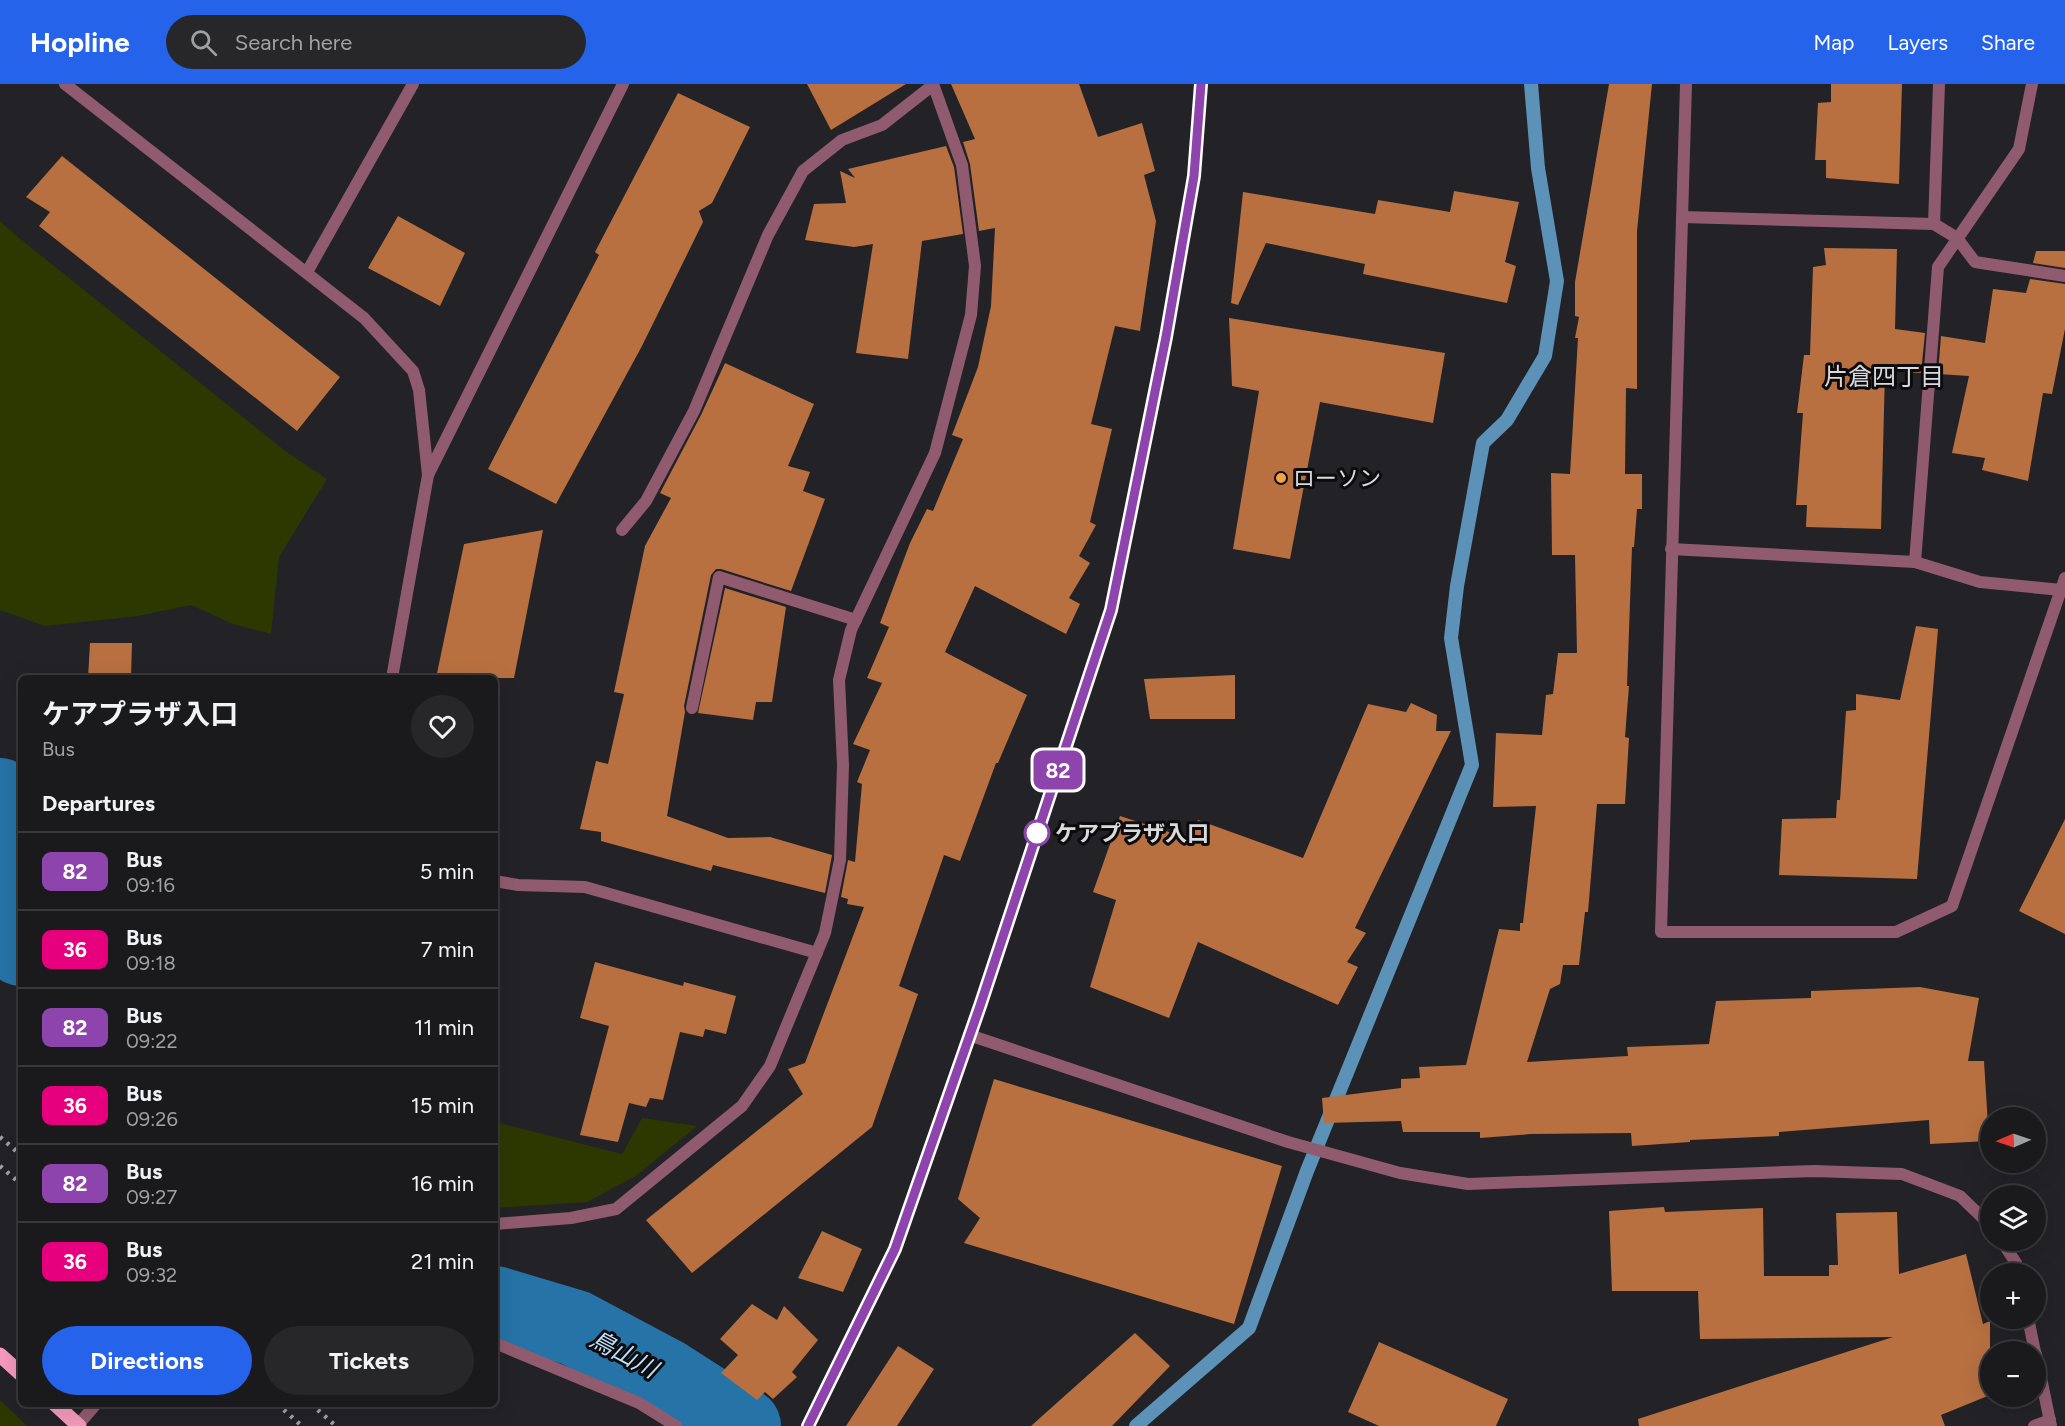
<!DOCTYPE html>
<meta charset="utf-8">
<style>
body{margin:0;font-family:Figtree,"Noto Sans JP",sans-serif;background:#27272a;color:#f1f3f6;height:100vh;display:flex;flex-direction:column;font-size:22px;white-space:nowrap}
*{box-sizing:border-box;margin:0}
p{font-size:20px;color:#9fa1a4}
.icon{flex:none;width:33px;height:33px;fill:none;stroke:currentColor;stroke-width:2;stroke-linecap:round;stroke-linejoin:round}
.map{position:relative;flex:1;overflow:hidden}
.drawer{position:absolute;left:18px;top:591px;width:480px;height:732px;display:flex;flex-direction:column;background:#1a1a1d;border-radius:9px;box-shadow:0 6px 24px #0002,0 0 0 2px #38383b}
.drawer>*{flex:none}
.badge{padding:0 12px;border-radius:9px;font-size:21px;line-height:39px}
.needle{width:39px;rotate:268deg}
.controls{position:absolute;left:1980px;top:1023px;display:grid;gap:12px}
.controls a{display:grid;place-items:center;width:66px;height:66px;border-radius:50%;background:#1a1a1d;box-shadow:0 6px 24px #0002,0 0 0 2px #38383b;font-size:30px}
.map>.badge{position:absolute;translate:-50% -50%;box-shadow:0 0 0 3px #fff}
h2{padding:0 24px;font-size:22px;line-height:54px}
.round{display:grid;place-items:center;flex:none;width:63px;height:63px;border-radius:32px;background:#27272a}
.overview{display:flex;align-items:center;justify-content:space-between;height:102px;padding:0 24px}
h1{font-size:28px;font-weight:700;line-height:45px}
.primary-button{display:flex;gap:12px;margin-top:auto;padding:12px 24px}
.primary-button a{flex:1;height:69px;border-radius:36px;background:#2563eb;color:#fff;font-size:24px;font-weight:700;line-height:69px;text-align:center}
.primary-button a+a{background:#27272a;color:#f1f3f6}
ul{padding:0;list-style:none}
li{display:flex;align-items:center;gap:18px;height:78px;padding:0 24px;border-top:2px solid #38383b}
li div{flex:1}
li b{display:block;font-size:22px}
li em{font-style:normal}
li .badge{min-width:66px;font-weight:700;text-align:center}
header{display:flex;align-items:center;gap:36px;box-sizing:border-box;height:84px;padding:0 30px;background:#2563eb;color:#fff}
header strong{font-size:28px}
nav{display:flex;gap:33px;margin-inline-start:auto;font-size:21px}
.search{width:420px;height:54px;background:#27272a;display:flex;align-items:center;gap:15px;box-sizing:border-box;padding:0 21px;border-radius:33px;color:#9fa1a4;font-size:22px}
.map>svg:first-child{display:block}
.green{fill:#2d3801}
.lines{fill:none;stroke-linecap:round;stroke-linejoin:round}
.stream{stroke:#5c92b7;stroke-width:14}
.river{stroke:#2673a7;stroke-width:76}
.building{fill:#b87041}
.lane{stroke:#915b6f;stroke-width:12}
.street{stroke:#915b6f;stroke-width:12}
.secondary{stroke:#d1799b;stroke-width:12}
.primary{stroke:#f59abc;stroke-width:15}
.rail{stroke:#a2a2a6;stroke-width:4.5;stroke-dasharray:3 6;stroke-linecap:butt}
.line-casing{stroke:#fff;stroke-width:14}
.line{stroke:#8e44ad;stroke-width:9}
.poi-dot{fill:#f2a541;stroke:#0c0c0e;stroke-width:2}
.stop-dot{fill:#fff;stroke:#8e44ad;stroke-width:3}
.labels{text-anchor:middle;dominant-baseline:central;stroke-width:6;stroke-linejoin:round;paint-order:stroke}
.poi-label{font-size:22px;fill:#dadadd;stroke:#0c0c0e;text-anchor:start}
.stop-label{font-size:22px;font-weight:bold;fill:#dadadd;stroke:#0c0c0e;text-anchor:start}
.neighbourhood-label{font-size:24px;fill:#dadadd;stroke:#0c0c0e}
.water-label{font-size:24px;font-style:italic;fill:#bce0fe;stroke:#0c0c0e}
</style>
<header>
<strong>Hopline</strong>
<div class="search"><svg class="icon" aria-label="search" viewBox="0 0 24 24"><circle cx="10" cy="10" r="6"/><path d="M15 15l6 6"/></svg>Search here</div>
<nav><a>Map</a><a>Layers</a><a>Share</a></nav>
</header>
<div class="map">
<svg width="2065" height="1342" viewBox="0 0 2065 1342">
<rect width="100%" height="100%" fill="#222227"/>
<g class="green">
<path d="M0 137 19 154 288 369 327 395 279 473 271 550 233 540 191 521 138 532 45 542 0 526Z"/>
<path d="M642 1034 697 1042 636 1092 587 1118 495 1124V1038L622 1070Z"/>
<path d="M0 1316 27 1342H0Z"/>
</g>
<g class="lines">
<path class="stream" d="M1136 1342 1249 1244 1307 1087 1472 681 1451 554 1457 502 1483 359 1507 336 1545 272 1557 197 1538 84 1531 0"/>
<g class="river">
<path d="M0 712 10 747 21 864"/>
<path d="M495 1220 575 1244 665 1292 743 1342"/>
</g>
</g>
<g class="building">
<path d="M807 0H906L831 46Z"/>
<path d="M951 0H1079L1098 53 1142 39 1155 87 1144 91 1156 137 1140 247 1115 242 1091 340 1112 345 1090 438 1096 441 1079 472 1090 479 1069 514 1080 520 1066 550 975 502 945 568 1027 611 998 679H996L960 777 944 771 899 902 918 910 872 1043 692 1189 646 1136 803 1010 788 985 805 979 864 823 847 820 848 815 841 813 848 776 855 778 862 700 857 698 870 666 853 660 882 599 867 594 889 543 880 539 910 459 927 425 933 427 963 355 952 351 978 283 991 222 995 144 979 147 970 80 963 58 975 55Z"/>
<path d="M1609 0H1652L1637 147V305L1626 304 1625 390H1642V425H1637L1634 463H1632L1627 602H1629L1625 653 1629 654 1625 720H1597L1588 828H1585L1579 881H1563L1560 900 1550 905 1527 978 1628 972 1627 963 1709 960 1716 917 1811 914V907L1920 903 1979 914 1968 977H1984L1989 1057 1930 1060 1929 1036 1779 1048V1052L1690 1056V1058L1632 1062 1631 1049 1531 1050 1480 1054V1048H1403L1401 1037 1324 1039 1322 1014 1401 1004V995L1420 994 1419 983 1466 981 1499 845 1520 847V839H1523L1536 722 1493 723 1496 649 1542 651 1546 611 1553 610 1558 569H1577L1575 471H1552L1551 389 1570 390 1578 254H1575L1579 233 1575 232V198Z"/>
<path d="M1831 0H1902L1899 100 1826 94V76H1815L1818 19 1831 18Z"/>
<path d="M678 9 750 43 712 119 699 127 703 138 642 262 556 420 488 385 599 171 595 168Z"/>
<path d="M946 62 954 83 963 150 922 157 908 275 856 269 873 160 854 163 805 156 814 120 846 119 840 87 855 94 848 85Z"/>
<path d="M62 72 340 293 297 347 39 142 50 128 26 113Z"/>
<path d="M1454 107 1519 118 1505 178 1516 182 1507 219 1363 190 1365 180 1266 159 1238 221 1231 219 1243 108 1375 130 1378 116 1450 128Z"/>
<path d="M398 132 465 169 440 222 368 184Z"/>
<path d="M1824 164 1897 165 1895 245 1925 249 1921 289 1885 287 1881 445 1806 443 1807 421H1796L1803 329H1797L1804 271H1810L1813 183 1826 181Z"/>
<path d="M2036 167H2065V184L2033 179Z"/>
<path d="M2030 195 2065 200V245L2052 310 2043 309 2028 397 1982 386 1985 374 1952 369 1969 292 1938 290 1941 252 1985 259 1993 205 2026 209Z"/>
<path d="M1229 234 1445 269 1433 339 1320 318 1290 475 1233 465 1259 307 1232 302Z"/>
<path d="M725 279 814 320 788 382 810 388 803 407 825 415 791 507 721 485H716L711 491 684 622 685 628 667 732 728 754 770 753 832 771 825 809 713 781 711 787 601 757V748L580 745 596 677 608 680 624 610 614 608 645 462 671 414 660 409 701 331Z"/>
<path d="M543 446 514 594H436L464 460Z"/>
<path d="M725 504 786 523 772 618H756L753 636 698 629Z"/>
<path d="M1916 542 1938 545 1917 795 1779 791 1782 735 1836 734 1837 716H1840L1846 627 1856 626V610L1900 616Z"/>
<path d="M90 559H132L131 594H88Z"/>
<path d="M1235 591V635H1150L1144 595Z"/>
<path d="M1411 619 1437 631 1436 647H1451L1355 844 1366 849 1347 878 1358 883 1338 921 1198 858 1169 934 1090 903 1116 816 1093 808 1120 732 1190 755 1198 736 1303 774 1368 620 1406 628Z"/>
<path d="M2065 735V850L2019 827Z"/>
<path d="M595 878 683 902 684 898 736 912 726 950 705 945 703 953 680 948 663 1016 650 1014 646 1023 629 1019 618 1058 580 1051 609 942 580 934Z"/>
<path d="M994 995 1282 1082 1234 1240 964 1159 980 1134 958 1115Z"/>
<path d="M1664 1123 1665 1128 1763 1124 1764 1192H1829V1181H1838L1836 1129 1897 1128 1899 1190 1966 1170 1983 1240 1990 1237V1311L1941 1331 1945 1342H1639L1638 1335 1893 1253 1700 1255 1698 1207H1612L1609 1127Z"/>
<path d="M822 1147 862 1165 843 1208 798 1194Z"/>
<path d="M752 1220 777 1236 784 1222 818 1256 792 1288 797 1293 773 1315 765 1308 757 1316 721 1289 738 1271 720 1255Z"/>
<path d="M1135 1249 1170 1282 1112 1342H1031Z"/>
<path d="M1379 1258 1508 1315 1496 1342H1379L1348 1328Z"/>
<path d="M898 1262 934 1285 897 1342H846Z"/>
</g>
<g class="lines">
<g class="lane">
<path d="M1682 133 1934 140 1957 154 1975 178 2065 192"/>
<path d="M1934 140 1939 0"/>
<path d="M1671 465 1915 478 1980 498 2061 506"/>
<path d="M1915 478 1938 183 2019 65 2032 0"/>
<path d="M495 797 518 801 585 803 817 869"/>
</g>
<g class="street">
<path d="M65 0 364 234 413 287 419 306 428 391 392 594"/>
<path d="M1686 0 1661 848H1896L1952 822 2065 494"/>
<path d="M307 188 413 0"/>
<path d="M428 391 623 0"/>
<path d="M622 446 646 417 694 327 768 151 803 87 842 56 882 41 933 1"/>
<path d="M692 624 719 493 856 536"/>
<path d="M969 951 1288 1058 1400 1089 1468 1100 1814 1087 1902 1090 1960 1112 1990 1141"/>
<path d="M495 1140 571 1134 616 1125 742 1022 770 982 825 849 840 776 843 681 839 596 851 546 935 369 971 231 975 182 962 81 933 0"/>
<path d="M2001 1156 2016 1179 2019 1190"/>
<path d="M2028 1234 2035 1268"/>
<path d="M495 1259 639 1319 676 1342"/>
<path d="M2036 1270 2051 1342"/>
<path d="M78 1341 96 1320"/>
<path d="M2034 1342 2050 1336"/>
</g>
<path class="secondary" d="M808 1342 895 1165 980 922 1111 526 1166 253 1194 92 1201 0"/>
<g class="primary">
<path d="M0 1271 21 1290"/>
<path d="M55 1320 79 1342"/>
</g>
<g class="rail">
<path d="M0 1053 21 1071"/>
<path d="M0 1082 21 1100"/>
<path d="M277 1320 302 1342"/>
<path d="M311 1320 336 1342"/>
</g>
</g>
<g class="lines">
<g class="line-casing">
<path id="line" d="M808 1342 895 1165 980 922 1111 526 1166 253 1194 92 1201 0"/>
</g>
<use href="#line" class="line"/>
</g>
<circle class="poi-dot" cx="1281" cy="394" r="6"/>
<circle class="stop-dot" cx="1037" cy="749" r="12"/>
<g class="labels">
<g class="poi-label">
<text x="1293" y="394">ローソン</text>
</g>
<g class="stop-label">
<text x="1055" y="749">ケアプラザ入口</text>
</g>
<g class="neighbourhood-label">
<text x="1884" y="292">片倉四丁目</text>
</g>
<g class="water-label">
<text transform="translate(624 1270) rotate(28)">鳥山川</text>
</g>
</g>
</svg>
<div class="controls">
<a><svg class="needle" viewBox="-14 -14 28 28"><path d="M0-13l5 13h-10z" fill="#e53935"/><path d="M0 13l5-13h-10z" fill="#9fa1a4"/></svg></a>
<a><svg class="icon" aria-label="layers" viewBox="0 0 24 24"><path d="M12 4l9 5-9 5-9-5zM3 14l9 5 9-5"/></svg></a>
<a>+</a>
<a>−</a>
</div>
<b class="badge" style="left:1058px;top:686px;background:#8e44ad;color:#fff">82</b>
<section class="drawer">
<div class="overview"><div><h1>ケアプラザ入口</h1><p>Bus</p></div><a class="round"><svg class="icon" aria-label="heart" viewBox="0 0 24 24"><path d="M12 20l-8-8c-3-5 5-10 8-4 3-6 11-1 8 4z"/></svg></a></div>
<h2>Departures</h2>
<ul>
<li><span class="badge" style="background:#8e44ad;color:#fff">82</span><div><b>Bus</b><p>09:16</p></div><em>5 min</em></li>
<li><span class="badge" style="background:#e6007e;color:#fff">36</span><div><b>Bus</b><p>09:18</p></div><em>7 min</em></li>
<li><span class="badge" style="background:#8e44ad;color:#fff">82</span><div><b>Bus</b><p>09:22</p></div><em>11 min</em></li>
<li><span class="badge" style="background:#e6007e;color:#fff">36</span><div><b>Bus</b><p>09:26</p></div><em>15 min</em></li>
<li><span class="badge" style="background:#8e44ad;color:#fff">82</span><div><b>Bus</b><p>09:27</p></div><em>16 min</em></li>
<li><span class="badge" style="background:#e6007e;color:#fff">36</span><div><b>Bus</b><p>09:32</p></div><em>21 min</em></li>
</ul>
<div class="primary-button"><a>Directions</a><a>Tickets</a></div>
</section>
</div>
